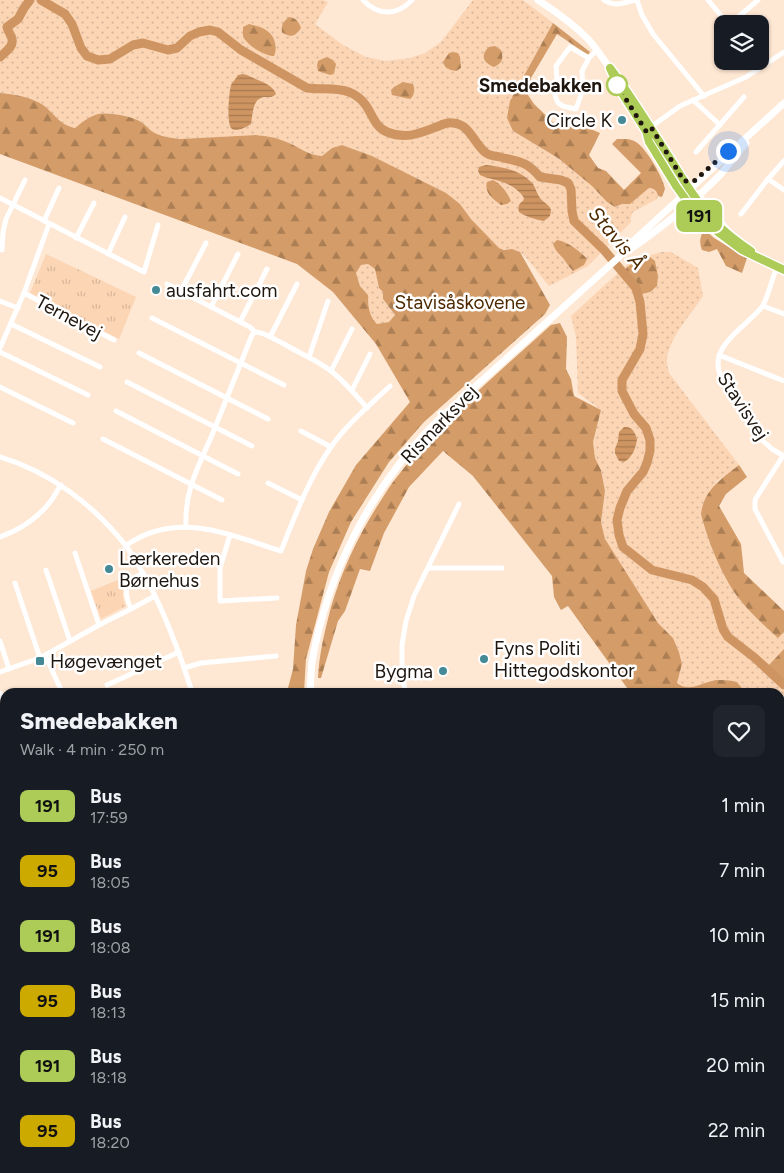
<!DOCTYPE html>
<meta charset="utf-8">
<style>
body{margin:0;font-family:Figtree,sans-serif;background:#20242c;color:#f1f3f6;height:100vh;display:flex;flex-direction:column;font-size:19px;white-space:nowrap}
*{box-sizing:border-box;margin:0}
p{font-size:16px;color:#9ea1a6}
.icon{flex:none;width:28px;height:28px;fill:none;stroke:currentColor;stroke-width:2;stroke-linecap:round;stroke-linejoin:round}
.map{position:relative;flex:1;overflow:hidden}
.sheet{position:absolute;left:0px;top:688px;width:785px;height:486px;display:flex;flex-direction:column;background:#171b24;border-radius:15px 15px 0 0;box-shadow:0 1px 4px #0004}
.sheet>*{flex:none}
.badge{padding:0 10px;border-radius:8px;font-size:18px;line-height:32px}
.tools{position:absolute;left:714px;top:15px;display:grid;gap:10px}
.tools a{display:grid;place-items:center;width:55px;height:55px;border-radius:10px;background:#171b24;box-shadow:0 1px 4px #0004;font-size:25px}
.you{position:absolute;width:25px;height:25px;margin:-12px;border:4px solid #fff;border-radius:50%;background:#1a73e8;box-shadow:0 0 0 8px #1a73e833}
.map>.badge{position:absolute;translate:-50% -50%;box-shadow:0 0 0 2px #fff}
.round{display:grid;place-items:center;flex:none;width:52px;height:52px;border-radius:10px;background:#20242c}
.head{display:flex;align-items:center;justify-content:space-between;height:85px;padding:0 20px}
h1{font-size:24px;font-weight:800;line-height:38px}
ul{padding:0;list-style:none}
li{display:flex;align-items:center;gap:15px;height:65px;padding:0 20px}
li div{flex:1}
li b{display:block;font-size:19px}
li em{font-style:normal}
li .badge{min-width:55px;font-weight:700;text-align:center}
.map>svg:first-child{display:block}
.grass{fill:url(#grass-dots)}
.forest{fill:url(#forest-firs);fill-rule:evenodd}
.park{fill:url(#park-tufts)}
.pitch{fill:#fcd5b4}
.water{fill:url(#water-rules)}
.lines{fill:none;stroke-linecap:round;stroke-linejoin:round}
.river{stroke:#ce9562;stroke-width:9}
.minor{stroke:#fff;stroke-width:5}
.major{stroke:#fff;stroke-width:7}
.line-casing{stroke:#fff;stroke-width:11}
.line{stroke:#adcb57;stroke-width:8}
.walk{stroke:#1d150e;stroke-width:5;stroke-dasharray:0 9}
.stop-dot{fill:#fff;stroke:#adcb57;stroke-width:2.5}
.poi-dot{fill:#448996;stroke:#fff;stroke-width:2}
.labels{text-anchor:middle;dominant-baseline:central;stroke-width:5;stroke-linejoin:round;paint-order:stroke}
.stop-label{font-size:19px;font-weight:bold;fill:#1d150e;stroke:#fff;text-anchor:end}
.poi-label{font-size:19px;fill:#1d150e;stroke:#fff;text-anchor:start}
.park-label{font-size:19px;fill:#4d2900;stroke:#fff}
.street-label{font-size:19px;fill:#1d150e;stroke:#fff}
.water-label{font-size:20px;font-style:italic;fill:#4f2a00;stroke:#fff}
</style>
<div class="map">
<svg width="784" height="1173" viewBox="0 0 784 1173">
<defs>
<pattern id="grass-dots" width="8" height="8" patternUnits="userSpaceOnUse" patternTransform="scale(1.25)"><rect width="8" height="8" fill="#fcd5b4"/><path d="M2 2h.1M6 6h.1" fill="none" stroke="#d8b69a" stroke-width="1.8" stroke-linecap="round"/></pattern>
<pattern id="forest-firs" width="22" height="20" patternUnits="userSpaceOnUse" patternTransform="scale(1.25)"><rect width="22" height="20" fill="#d49c68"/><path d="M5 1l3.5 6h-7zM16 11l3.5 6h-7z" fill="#ab7e54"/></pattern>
<pattern id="park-tufts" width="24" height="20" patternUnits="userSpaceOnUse" patternTransform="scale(1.25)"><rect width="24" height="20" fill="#fcd5b4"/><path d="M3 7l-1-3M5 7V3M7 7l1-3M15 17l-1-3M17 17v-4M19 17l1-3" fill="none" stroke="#d8b69a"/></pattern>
<pattern id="water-rules" width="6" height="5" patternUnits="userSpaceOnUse" patternTransform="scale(1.25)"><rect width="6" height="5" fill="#ce9562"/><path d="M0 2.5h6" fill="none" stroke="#a7784f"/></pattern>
</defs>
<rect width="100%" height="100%" fill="#fee7d3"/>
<g class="grass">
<path d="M0 0H323L328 2 315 24 343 45 366 57 386 61 410 58 425 53 441 42 473 0H523L553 23 510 101 513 131 558 158 592 186 607 202 618 206 622 204H630L649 188C654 188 657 191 658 196L657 199 633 212 631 216V222L588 266 549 286C542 278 526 255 518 251 511 248 505 251 499 248L471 219 460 204 372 156 342 145 332 148 322 156C307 155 298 146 284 141 275 137 265 136 256 135L180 139C172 138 164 137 157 134 151 132 147 126 141 122 132 116 106 111 95 115 87 118 81 123 75 128 67 126 62 124 56 118L13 94 0 93Z"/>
<path d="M661 252H671L698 268 703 296C692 313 667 340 667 361 667 365 668 369 669 373L739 465 716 482 717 558 725 578 738 597 778 638 784 632V649L768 666V669L784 685V792L780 794V692H745L737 682C730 680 723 680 716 680 703 682 689 693 677 683L682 664 679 652 673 638 658 623 609 547 605 539 601 522 605 491 601 470 595 458 593 442 601 410 578 393 576 337 571 316 630 262Z"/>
<path d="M368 264 375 269 379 288 383 292V299L395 316 389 322 377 324C369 316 368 306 368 295L360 286 356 273 361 265Z"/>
</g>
<g class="forest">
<path d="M289 17C296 18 299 22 301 28 295 37 290 38 282 32 281 25 283 22 289 17Z"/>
<path d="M553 23 590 52 588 55C577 48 568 41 557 34L531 78 528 95 534 104 557 126 588 128 600 133 589 155 598 168 606 171 624 190 641 173 612 144 617 139C624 139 630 138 636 142 646 148 663 177 665 189L662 197 658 196C657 191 654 188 649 188L630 204H622L615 207 607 202 592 186 558 158 513 131 507 118 510 101Z"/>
<path d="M249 24C261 27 272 30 275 43 276 48 276 51 274 56 265 56 246 45 243 36 243 33 243 30 243 27Z"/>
<path d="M495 46 501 50C504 59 502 63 494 67 483 63 480 55 489 47Z"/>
<path d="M453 52 458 53 460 57 461 68 456 71C450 70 445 69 443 62L449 53Z"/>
<path d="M327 57 333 60 336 64 334 74 330 75 318 71 317 66 318 61 322 59Z"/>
<path d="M403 82 413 84C415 89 415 95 410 99L392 95 391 90 394 87Z"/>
<path d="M0 93C14 94 31 97 43 105 56 115 58 124 75 128 81 123 87 118 95 115 105 111 132 116 141 122 147 126 151 132 157 134 164 137 172 138 180 139L256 135C265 136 275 137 284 141 298 146 307 155 322 156L332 148 342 145 372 156 446 193 460 204 471 219 499 248 504 250 512 249 520 252 550 305 545 314 424 422 389 462 351 522 329 572 306 659 304 692H288V688L293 669 296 625 306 571 313 549 329 512 356 465 410 402 376 344 333 292 297 264 0 154ZM368 264 375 269 379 288 383 292V299L395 315 389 322 377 324C369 316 368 306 368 295L360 286 356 273 361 265Z"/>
<path d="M493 180C501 184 507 192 511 201L507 204 501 205C493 199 484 193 487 182Z"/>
<path d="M704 229 714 238 747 258 742 273 726 266 717 249 709 252 702 250C699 242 700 237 704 229Z"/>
<path d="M557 240C567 241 581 252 587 259L584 265 573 271C569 267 566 262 563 258 558 253 555 250 553 244Z"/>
<path d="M650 257 655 261 658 276 657 286 650 292 642 294 623 272C630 263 639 260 650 257Z"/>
<path d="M560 323 567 337 566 369 571 379 574 396 601 410 593 442 595 458 601 470 605 491 601 522 605 539 658 623 673 638 679 652 682 664 677 683C689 693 703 682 716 680 723 680 730 680 737 682L745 692H630L568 606 561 610 554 597 552 576 473 476 443 451 409 487 384 533 370 571 360 569 345 611 338 621 321 678H318C319 654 325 630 331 607 342 571 356 540 376 508 382 499 387 490 393 482 437 424 497 374 551 325Z"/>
<path d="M739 465 747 477 726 494 719 506 741 544 744 573 784 611V632L778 638C764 625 749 612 737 596 721 574 708 541 701 514 704 490 721 479 739 465Z"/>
<path d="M784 649V685L768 669V666Z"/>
</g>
<g class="park">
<path d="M46 254 136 297 119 339 30 293Z"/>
<path d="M130 575C123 587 120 593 126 606L101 619 91 591Z"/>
</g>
<path class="pitch" d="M780 833 784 834V915L780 914Z"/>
<g class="water">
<path d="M243 74 247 75C256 80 273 84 276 94 272 98 270 97 265 97 252 98 253 114 251 124 246 127 238 132 232 129 226 124 229 93 231 85 233 82 236 78 238 75Z"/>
<path d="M486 165C503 167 521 170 533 184 536 189 537 194 540 198 544 203 549 204 551 210L550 216 544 221C537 220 524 216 519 212 518 207 518 204 523 201L524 198C517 187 505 182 492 179 488 178 484 177 480 175L478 171 479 167Z"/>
<path d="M624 427C632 426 635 432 637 439 636 448 632 458 624 462L619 461 615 453V449L618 441 619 432Z"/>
</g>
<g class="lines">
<g class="river">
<path d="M41 0 65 14 72 24 81 48 87 56 98 60 110 59 133 45 143 43 168 50 177 48 190 36 199 32 210 30 218 32 241 50 307 88C321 90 336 87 349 92 354 94 361 99 364 103 372 112 374 127 387 132 407 140 420 133 439 126 443 124 448 122 453 123 470 124 474 144 486 153 490 156 496 156 500 157 520 162 526 161 540 177L561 180 568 183 571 189 572 211 574 221 604 250 636 288 640 302 643 334 640 349 622 380V391L634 414 646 428 650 440V451L647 463 643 472 627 491 620 508 617 520 619 535 623 547 652 570 692 580 703 587 714 599 723 629 728 637 755 658 784 685"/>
<path d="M0 57C5 52 14 47 12 39 11 34 8 32 7 27L18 19 24 8 30 0"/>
</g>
<g class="minor">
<path d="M363 0C378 16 397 16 412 0"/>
<path d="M604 0C614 7 623 3 635 0"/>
<path d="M637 0 642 15 653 34 704 96"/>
<path d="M708 0 728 24"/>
<path d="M730 24 758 0"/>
<path d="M589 58 570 47 556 66 557 79 553 85C556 104 557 106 576 109L583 89 582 71 589 58 597 50"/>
<path d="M693 100 720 125"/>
<path d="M648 129 680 106 746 77 784 52"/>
<path d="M696 152 744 97"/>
<path d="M768 179 784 190"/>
<path d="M690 190 699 203 719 226"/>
<path d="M0 198 144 272 158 225"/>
<path d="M688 202 700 217"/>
<path d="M741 214 768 179 784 161"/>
<path d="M44 221 59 188"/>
<path d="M720 234 742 251 784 270"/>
<path d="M76 238 94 203"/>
<path d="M735 240 753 252"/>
<path d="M2 250 3 232 6 219 25 180"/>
<path d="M108 254 125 217"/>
<path d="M777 267C773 276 767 300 762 307 746 327 709 345 720 375L755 431 762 440 772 449 784 456"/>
<path d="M167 284 250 327 255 332"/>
<path d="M181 291 206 243"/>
<path d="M24 293 114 340"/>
<path d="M0 301 18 308"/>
<path d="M763 306 784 314"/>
<path d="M211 307 238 254"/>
<path d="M152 318 284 385"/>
<path d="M240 322 267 269"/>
<path d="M11 324 100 367"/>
<path d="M270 337 297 284"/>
<path d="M0 348 24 293 49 224"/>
<path d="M0 352 88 395"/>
<path d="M139 353 268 419"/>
<path d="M719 355 784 381"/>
<path d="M309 357 328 301"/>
<path d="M331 371 352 329"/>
<path d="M127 382 252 446"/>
<path d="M0 387 73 423"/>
<path d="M352 390 370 354"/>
<path d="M116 411 238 474"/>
<path d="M301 431 331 447"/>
<path d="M103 439 222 500"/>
<path d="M783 456 756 498 755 501V509L783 562"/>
<path d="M0 457C50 472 94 505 126 546 134 557 141 570 148 582 167 618 180 654 192 692"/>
<path d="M268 483 302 500"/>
<path d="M186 527C184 485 202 462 216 425 228 395 240 365 252 335L255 332C265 332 275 340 284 344 299 353 317 360 331 371 345 382 356 395 367 408"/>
<path d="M230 535 220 568V601L277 598"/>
<path d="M0 537C19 530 37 519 50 502 54 497 57 491 61 485"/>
<path d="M125 546C134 540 143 535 153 532 196 518 240 538 281 551 295 516 309 478 331 447 347 424 370 405 390 386"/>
<path d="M75 553 99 625"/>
<path d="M428 568H502"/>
<path d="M46 570 70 641"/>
<path d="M15 583 40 658"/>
<path d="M131 609C123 591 124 583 143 573"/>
<path d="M0 641 9 669"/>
<path d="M45 655 62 692"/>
<path d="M184 668 201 663 276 656"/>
<path d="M0 672 40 658 99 625 131 609 155 596"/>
<path d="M107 685 179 652"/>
<path d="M405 692 402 669V645L406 621 414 596 459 504"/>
<path d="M0 693 5 704"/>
<path d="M0 827 5 836"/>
<path d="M0 911 5 910"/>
<path d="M780 920H784"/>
<path d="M0 959H5"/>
<path d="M780 1001 784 1121"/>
<path d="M0 1088 5 1090"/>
<path d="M0 1139 5 1132"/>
<path d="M780 1148H784"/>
<path d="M150 1169 158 1173"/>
<path d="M404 1169 406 1173"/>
<path d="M483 1169 487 1173"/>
<path d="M570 1169 574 1173"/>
<path d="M655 1169 659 1173"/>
<path d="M746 1169 747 1173"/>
<path d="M366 1173V1169"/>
<path d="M681 1173 686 1169"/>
</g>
<g class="major">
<path d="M538 0C555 11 572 23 587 38 596 47 602 58 610 68 639 107 663 149 690 190"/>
<path d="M615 80 620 90 646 131 649 142 683 196C694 201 700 213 708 221 717 229 727 235 737 242"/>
<path d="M698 195 732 236"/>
<path d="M631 249C662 227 694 202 721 174 729 164 737 153 746 143"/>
<path d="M310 692C311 682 311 672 312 662 328 570 372 486 438 420L618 258 630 244 784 103"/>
<path d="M0 1141 5 1144"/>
<path d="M48 1169 56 1173"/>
<path d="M326 1173V1169"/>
<path d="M336 1173V1169"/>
</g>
</g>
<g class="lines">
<g class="line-casing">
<path id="line" d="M751 251C739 243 726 233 715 222 698 204 684 181 671 160 651 129 632 97 610 68L620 90 646 131 649 142 676 186 692 208 707 224 742 250 784 270"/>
</g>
<use href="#line" class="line"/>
<path class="walk" d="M617 85 646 131 651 127 684 181H694L728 151"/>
</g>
<circle class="stop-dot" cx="617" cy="85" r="10"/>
<g class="poi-dot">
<circle cx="622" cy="120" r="5"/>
<circle cx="156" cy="290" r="5"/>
<circle cx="109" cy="569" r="5"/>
<circle cx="484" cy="659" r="5"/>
<rect x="35" y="656" width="10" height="10" rx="2.5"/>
<circle cx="443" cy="671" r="5"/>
</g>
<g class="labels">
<g class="stop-label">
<text x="602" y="85">Smedebakken</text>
</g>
<g class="poi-label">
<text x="612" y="120" text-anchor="end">Circle K</text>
<text x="166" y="290">ausfahrt.com</text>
<text x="119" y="558">Lærkereden<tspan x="119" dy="22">Børnehus</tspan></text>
<text x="494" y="648">Fyns Politi<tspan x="494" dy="22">Hittegodskontor</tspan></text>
<text x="50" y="661">Høgevænget</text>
<text x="433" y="671" text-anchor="end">Bygma</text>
</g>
<g class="park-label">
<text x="460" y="302">Stavisåskovene</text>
</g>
<g class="street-label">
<text transform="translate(69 317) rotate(28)">Ternevej</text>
<text transform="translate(743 406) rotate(57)">Stavisvej</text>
<text transform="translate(439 424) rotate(-46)">Rismarksvej</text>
</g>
<g class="water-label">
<text transform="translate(617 238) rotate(50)">Stavis Å</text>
</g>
</g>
</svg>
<div class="tools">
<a><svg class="icon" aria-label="layers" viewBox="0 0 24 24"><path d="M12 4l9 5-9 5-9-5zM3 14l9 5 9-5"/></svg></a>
</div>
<div class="you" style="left:728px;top:151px"></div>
<b class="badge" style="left:699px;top:216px;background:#adcb57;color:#111">191</b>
<section class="sheet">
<div class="head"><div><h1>Smedebakken</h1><p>Walk · 4 min · 250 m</p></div><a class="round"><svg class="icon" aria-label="heart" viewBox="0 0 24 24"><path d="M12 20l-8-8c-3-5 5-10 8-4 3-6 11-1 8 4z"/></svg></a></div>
<ul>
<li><span class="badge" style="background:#adcb57;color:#111">191</span><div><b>Bus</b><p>17:59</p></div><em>1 min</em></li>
<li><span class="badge" style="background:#ca0;color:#111">95</span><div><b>Bus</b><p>18:05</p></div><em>7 min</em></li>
<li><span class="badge" style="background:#adcb57;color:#111">191</span><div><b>Bus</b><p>18:08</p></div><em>10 min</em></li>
<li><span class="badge" style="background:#ca0;color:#111">95</span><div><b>Bus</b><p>18:13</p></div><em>15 min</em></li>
<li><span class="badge" style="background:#adcb57;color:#111">191</span><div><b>Bus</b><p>18:18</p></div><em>20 min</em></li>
<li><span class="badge" style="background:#ca0;color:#111">95</span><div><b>Bus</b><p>18:20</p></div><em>22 min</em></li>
</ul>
</section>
</div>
